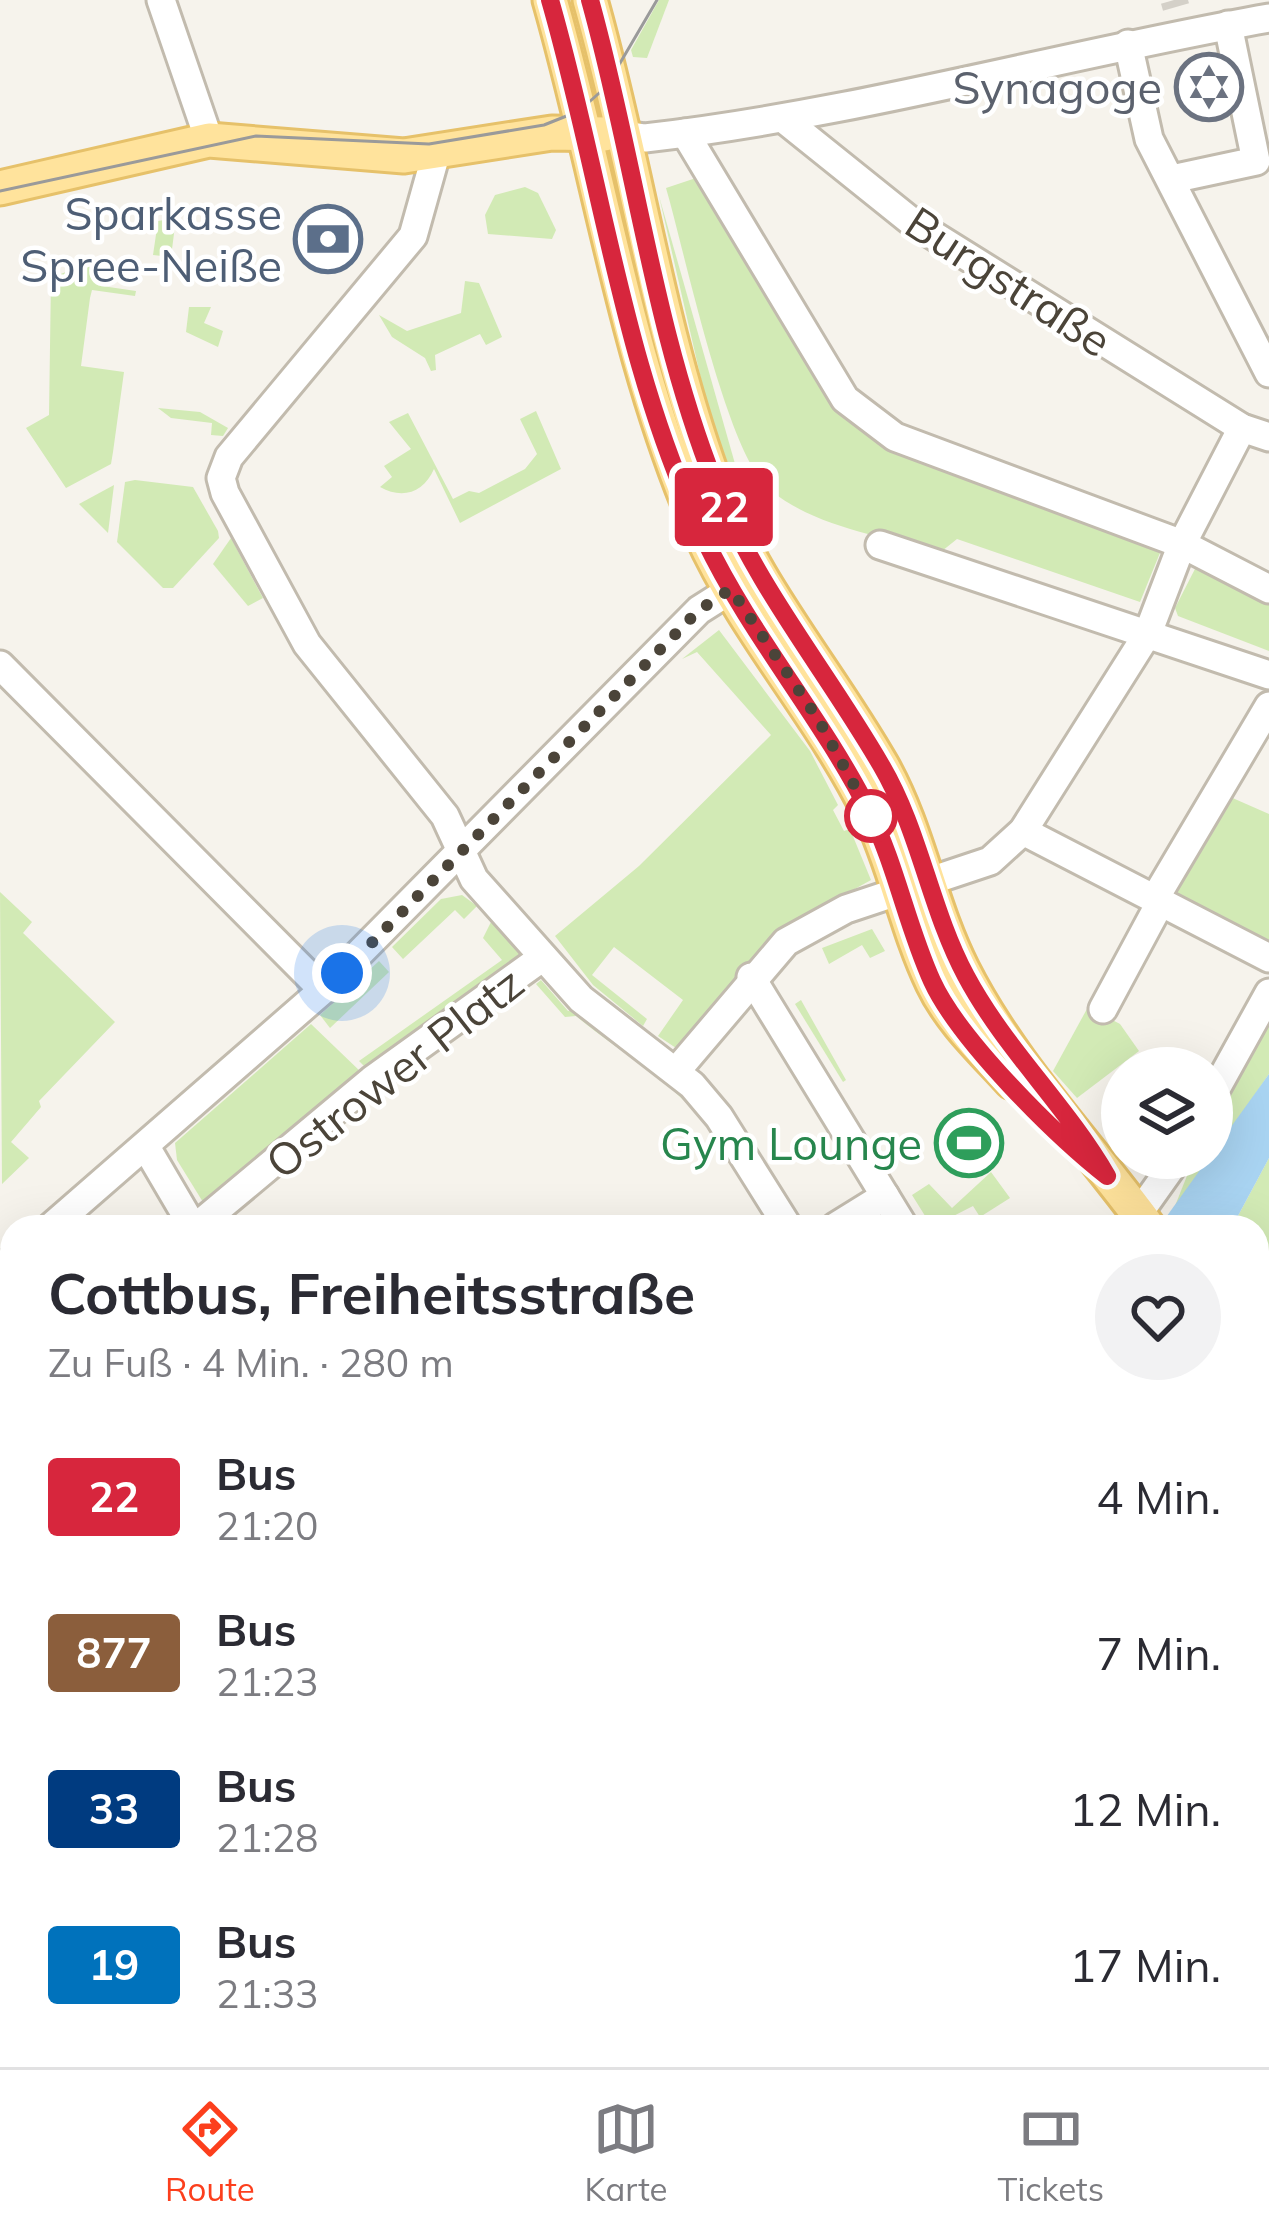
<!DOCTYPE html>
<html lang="de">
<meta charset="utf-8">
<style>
body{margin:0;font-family:Mulish,sans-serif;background:#f2f2f3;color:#2b2b33;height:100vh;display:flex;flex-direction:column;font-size:45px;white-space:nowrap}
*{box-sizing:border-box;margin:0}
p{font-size:39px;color:#7c7c81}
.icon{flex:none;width:66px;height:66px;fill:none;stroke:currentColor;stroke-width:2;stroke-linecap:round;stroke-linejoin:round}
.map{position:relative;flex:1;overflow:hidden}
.drawer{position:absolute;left:0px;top:1215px;width:1269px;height:852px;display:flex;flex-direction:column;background:#fff;border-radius:36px 36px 0 0;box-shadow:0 12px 48px #0002}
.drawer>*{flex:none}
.badge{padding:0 24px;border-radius:9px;font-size:42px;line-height:78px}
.controls{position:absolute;left:1101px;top:1047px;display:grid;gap:24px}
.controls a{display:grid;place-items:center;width:132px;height:132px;border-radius:50%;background:#fff;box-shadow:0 12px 48px #0002;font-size:60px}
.you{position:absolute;width:60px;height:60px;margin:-30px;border:9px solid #fff;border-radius:50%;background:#1a73e8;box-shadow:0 0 0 18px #1a73e833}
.map>.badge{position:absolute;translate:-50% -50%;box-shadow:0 0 0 6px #fff}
.round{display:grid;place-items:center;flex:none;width:126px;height:126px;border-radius:63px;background:#f2f2f3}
.headline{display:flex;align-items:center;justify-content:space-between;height:204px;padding:0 48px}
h1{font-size:57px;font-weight:700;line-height:90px}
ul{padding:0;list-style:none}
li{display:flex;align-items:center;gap:36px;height:156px;padding:0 48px}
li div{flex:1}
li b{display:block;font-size:45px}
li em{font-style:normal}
li .badge{min-width:132px;font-weight:700;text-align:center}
.menu{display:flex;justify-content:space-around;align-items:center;height:168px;border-top:3px solid #e1e1e2;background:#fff;font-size:33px;color:#7c7c81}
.menu a{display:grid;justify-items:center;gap:6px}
.menu .on{color:#fc3f1d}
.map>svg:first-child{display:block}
.green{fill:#d2eab5}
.water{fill:#a9d4f2}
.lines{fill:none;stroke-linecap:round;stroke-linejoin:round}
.stream{stroke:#a9d4f2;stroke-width:6}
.minor-tunnel{stroke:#d4d0c8;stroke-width:27;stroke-dasharray:27 14;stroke-linecap:butt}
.minor-casing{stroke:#c2bbae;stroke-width:33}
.major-casing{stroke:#e6c16a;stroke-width:39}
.minor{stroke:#fff;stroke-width:27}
.major{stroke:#ffe39c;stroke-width:33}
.tram{stroke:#9a9a9a;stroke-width:3}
.line-casing{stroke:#fff;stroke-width:27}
.line{stroke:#d7263d;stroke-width:18}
.walk{stroke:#4b4439;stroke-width:12;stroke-dasharray:0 21.6}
.stop-dot{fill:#fff;stroke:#d7263d;stroke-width:6}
.labels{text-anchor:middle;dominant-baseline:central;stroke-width:9;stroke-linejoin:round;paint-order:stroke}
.worship-label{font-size:45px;fill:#5b616d;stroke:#fff;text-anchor:end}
.service-label{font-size:45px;fill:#4e5e75;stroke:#fff;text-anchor:end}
.street-label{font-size:45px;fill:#4b4439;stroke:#fff}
.leisure-label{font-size:45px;fill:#27864d;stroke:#fff;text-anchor:end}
</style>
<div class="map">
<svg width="1269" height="2067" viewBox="0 0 1269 2067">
<rect width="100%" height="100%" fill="#f6f3ec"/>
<g class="green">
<path d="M659 0H669L647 58 633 57 631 50Z"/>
<path d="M699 177 843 401 1164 543 1140 602 957 539 942 551C886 538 815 527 770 490 727 456 684 249 666 188Z"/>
<path d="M525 187 538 193 556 230 552 239 488 234 485 215 495 195Z"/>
<path d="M659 196 745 499V506L710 418Z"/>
<path d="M176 218 171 257 153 255 158 221Z"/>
<path d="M105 256 102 286 136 291 135 296 92 290 90 298 81 366 124 372 113 452 111 464 66 488 26 428 49 415 51 278Z"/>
<path d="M465 281 479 283 502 337 486 345 480 334 435 355 436 370 431 371 425 358 392 337 379 315 407 331 461 313Z"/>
<path d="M189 307H211L204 323 223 331 218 347 186 332Z"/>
<path d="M158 408 200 412 228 428 223 436 211 435 212 423 171 418Z"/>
<path d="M536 411 561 469 460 523 434 469C424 492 403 500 380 487L392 477 384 466 411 449 389 422 408 413 453 499 469 491 479 493 525 469 537 454 520 419Z"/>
<path d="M135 480 193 487 218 531 219 538 173 588H163L117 542 125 482Z"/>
<path d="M114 485 108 533 79 504Z"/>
<path d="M231 538 263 598 248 606 213 564Z"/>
<path d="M1197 565 1269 601V651L1178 616 1175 608Z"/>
<path d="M719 630 810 751 838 805 833 810 844 831 850 829 871 880 815 911 679 1050 658 1036 683 1000 614 947 592 975 647 1019 643 1026 593 985 555 936 639 866 771 735 697 652 682 659Z"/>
<path d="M1228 796 1269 814V949L1170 896Z"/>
<path d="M0 892 32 922 23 933 115 1022 39 1101 41 1107 11 1142 29 1158 2 1184Z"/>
<path d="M462 895 477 906 464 919 455 910 403 959 392 947 441 899Z"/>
<path d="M492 920 522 955 518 963 367 1069 359 1061 502 960 483 938Z"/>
<path d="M872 929 885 951 870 958 862 945 829 964 822 948Z"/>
<path d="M379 961 389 972 330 1028 320 1015Z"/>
<path d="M541 980 568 1011 577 1008 669 1075 722 1136 719 1142C682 1086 627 1058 576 1016L565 1017 536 984Z"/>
<path d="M801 1000 846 1080 843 1082 795 1004Z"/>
<path d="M1088 1007 1120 1024 1139 1051 1077 1098 1053 1071Z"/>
<path d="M1269 1021V1074L1212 1157V1123Z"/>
<path d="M311 1024 362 1073 206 1207 177 1160 175 1143Z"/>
<path d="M1194 1158H1212L1173 1211Z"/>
<path d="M1269 1158V1383L1257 1361V1227H1232Z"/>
<path d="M991 1172 1010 1198 980 1217 973 1206 932 1227 912 1195 929 1184 952 1208Z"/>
<path d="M12 1469V1546L0 1472Z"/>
<path d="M1269 1782V1926L1257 1906V1785Z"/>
<path d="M12 1890V2007L0 1944V1893Z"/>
<path d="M434 2055H820L807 2064 800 2055 782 2067H412Z"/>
<path d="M1016 2055H1071L1072 2057 1058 2067H999Z"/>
<path d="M1122 2055H1194L1176 2067H1130Z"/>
</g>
<g class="water">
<path d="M1269 1074V1158L1232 1227H1159Z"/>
<path d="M1269 1705V1782L1257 1785V1710Z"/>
<path d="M0 2019H12V2055H434L412 2067H0Z"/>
</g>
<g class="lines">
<path class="stream" d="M1257 1287 1269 1289"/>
<path class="minor-tunnel" d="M1174 0 1176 7"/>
<g class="minor-casing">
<g id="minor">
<path d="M161 0 209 140"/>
<path d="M1128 44 1149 139 1269 373"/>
<path d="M785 120 912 222 1242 428 1269 437"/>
<path d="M685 133 845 399 895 437 1182 544 1269 589"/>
<path d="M625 135 645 138C855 114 1061 55 1269 18"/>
<path d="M436 154 413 236 229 457 221 478 225 493 307 644 445 816 474 879 581 999 692 1085 719 1117 788 1227"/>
<path d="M1172 179 1256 161 1228 25"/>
<path d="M880 545 1269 675"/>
<path d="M0 665 323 990"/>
<path d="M1023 831 1269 958"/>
<path d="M1154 900 1269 706"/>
<path d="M751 977 904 1227"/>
<path d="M1103 1009 1160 903"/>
<path d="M678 1069 786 942 846 909 990 861 1023 831 1148 633 1182 544 1242 428"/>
<path d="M1212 1096 1269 993"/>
<path d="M146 1147 193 1227"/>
<path d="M51 1227 323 990 699 610 748 579"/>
<path d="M196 1227 372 1080 543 957"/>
<path d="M835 1227 885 1196"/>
<path d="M1129 1227 1178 1158"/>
<path d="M0 1271 12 1260"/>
<path d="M0 1700 12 1697"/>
</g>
</g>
<g class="major-casing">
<g id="major">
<path d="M550 0C601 178 626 362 701 533 746 633 821 714 870 813 896 867 907 929 933 983 951 1021 984 1051 1012 1082"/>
<path d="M590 0C635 158 656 321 712 476 751 584 826 668 882 766 918 830 929 904 962 969 1010 1064 1086 1142 1148 1227"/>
<path d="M0 188 209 140 404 156 552 133 605 134"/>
<path d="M1257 1396 1269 1414"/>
</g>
</g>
<use href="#minor" class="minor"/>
<use href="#major" class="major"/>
<path class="tram" d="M0 191 256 136 429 144 544 125 579 111 606 87 657 0"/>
</g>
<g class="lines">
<g class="line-casing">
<path id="line" d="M550 0C602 180 623 370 705 540 751 636 821 716 869 811 896 865 907 926 932 981 959 1040 1055 1135 1107 1176 1066 1105 1005 1049 966 976 930 909 920 831 881 765 826 670 756 587 715 484 653 328 635 161 590 0"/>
</g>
<use href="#line" class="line"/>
<path class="walk" d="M342 973 699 610 731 589 818 719 871 816"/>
</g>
<defs>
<g id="synagogue-ring" transform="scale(3.45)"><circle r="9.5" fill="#fff" stroke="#6b7280" stroke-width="1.5"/><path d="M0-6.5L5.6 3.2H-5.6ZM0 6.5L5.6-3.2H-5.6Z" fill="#6b7280"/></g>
<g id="bank-ring" transform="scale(3.45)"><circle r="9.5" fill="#fff" stroke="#5c6f8a" stroke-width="1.5"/><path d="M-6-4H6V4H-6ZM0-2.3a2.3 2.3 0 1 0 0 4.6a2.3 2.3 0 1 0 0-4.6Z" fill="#5c6f8a"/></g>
<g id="stadium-ring" transform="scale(3.45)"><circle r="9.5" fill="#fff" stroke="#2e9e5b" stroke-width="1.5"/><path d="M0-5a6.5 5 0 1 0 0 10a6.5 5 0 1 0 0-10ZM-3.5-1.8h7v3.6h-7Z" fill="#2e9e5b"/></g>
</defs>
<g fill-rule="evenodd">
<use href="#synagogue-ring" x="1209" y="87"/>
<use href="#bank-ring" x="328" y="239"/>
<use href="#stadium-ring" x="969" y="1143"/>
</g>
<circle class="stop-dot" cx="871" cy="816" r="24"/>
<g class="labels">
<g class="worship-label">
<text x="1162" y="87">Synagoge</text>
</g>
<g class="service-label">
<text x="282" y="213">Sparkasse<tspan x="282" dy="52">Spree-Neiße</tspan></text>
</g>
<g class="street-label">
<text transform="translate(1009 281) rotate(33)">Burgstraße</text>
<text transform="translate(394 1072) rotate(-38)">Ostrower Platz</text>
</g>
<g class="leisure-label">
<text x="922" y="1143">Gym Lounge</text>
</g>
</g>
</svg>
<div class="controls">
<a><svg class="icon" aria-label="layers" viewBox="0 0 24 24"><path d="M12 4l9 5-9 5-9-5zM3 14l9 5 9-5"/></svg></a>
</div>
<div class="you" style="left:342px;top:973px"></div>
<b class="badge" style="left:724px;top:507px;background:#d7263d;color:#fff">22</b>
<section class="drawer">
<div class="headline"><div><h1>Cottbus, Freiheitsstraße</h1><p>Zu Fuß · 4 Min. · 280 m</p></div><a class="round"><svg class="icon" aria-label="heart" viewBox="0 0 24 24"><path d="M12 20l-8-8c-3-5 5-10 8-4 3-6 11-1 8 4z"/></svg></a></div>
<ul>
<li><span class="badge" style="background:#d7263d;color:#fff">22</span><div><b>Bus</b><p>21:20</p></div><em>4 Min.</em></li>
<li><span class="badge" style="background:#8b5e3c;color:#fff">877</span><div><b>Bus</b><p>21:23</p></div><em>7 Min.</em></li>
<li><span class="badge" style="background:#003b80;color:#fff">33</span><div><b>Bus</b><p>21:28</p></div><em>12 Min.</em></li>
<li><span class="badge" style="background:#0072bc;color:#fff">19</span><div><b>Bus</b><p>21:33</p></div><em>17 Min.</em></li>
</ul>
</section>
</div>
<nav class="menu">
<a class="on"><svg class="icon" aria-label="directions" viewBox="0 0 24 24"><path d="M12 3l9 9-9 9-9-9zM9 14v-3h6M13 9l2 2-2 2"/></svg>Route</a>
<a><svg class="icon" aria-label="map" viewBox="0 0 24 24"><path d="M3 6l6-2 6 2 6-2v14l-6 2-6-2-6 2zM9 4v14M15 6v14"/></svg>Karte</a>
<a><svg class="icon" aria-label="tickets" viewBox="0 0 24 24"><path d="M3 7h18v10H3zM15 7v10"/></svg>Tickets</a>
</nav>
